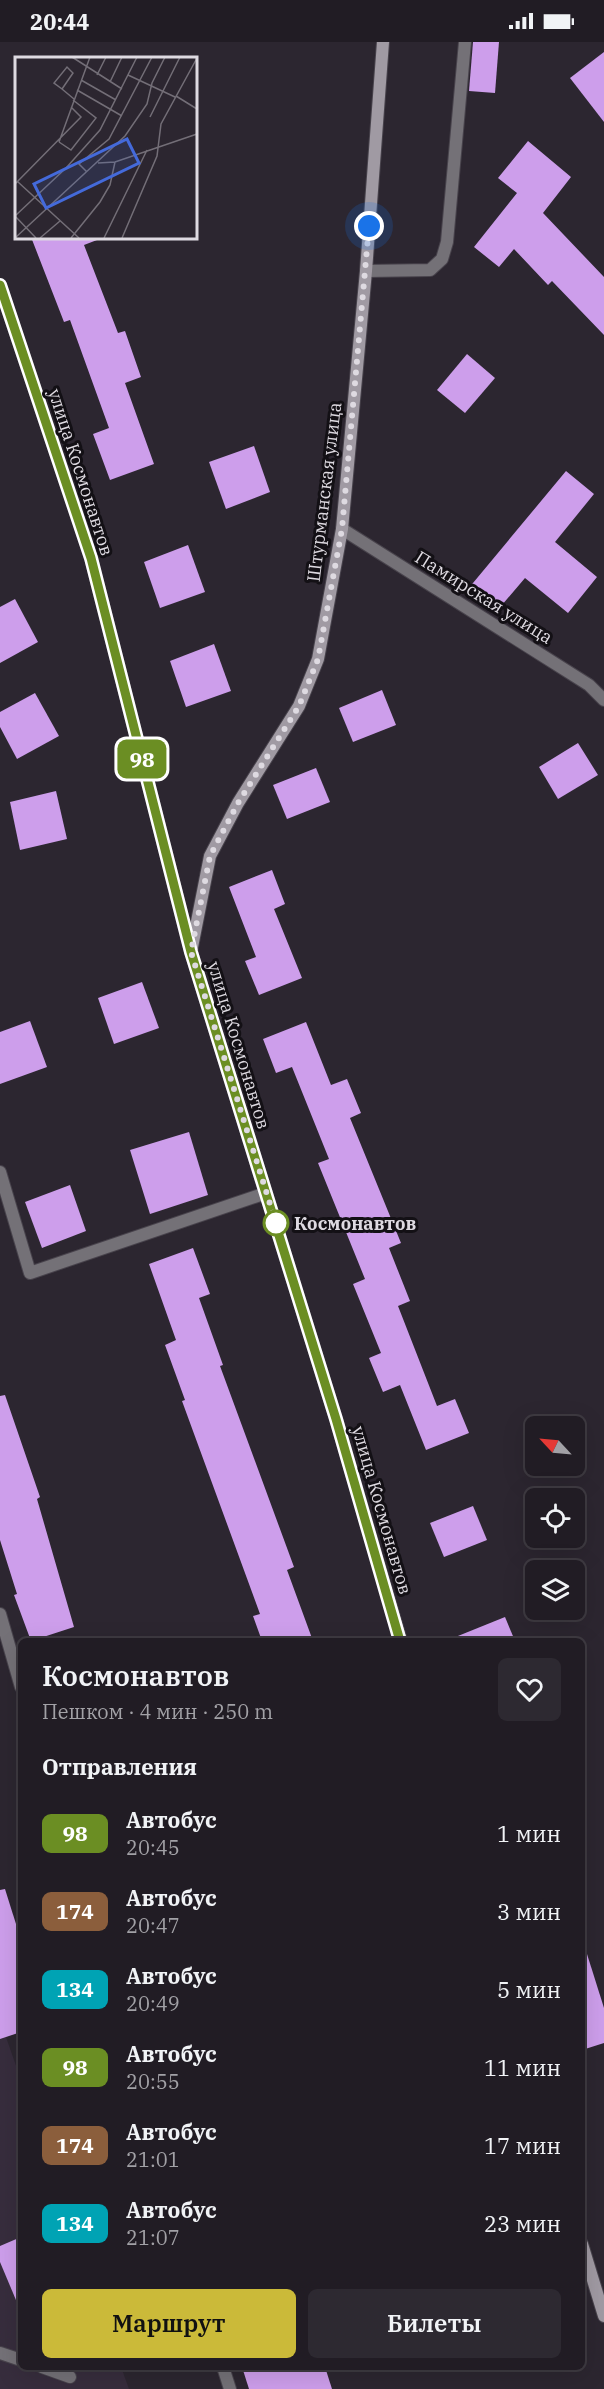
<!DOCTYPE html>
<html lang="ru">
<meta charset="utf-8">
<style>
body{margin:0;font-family:"IBM Plex Serif",serif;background:#2d2931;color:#f1f3f6;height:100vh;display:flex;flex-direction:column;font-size:22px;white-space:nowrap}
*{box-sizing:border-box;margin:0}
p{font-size:20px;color:#a2a1a6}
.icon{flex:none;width:33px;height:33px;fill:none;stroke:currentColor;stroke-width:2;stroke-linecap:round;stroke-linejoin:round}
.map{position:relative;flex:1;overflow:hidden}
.side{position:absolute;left:18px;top:1596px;width:567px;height:732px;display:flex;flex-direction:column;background:#211c24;border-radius:9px;box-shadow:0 6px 24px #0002,0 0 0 2px #3e3a41}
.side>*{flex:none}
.badge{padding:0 12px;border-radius:9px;font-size:21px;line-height:39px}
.needle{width:39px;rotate:296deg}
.controls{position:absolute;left:525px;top:1374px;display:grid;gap:12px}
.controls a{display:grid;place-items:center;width:60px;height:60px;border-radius:9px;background:#211c24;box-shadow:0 6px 24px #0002,0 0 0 2px #3e3a41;font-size:30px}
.you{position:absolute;width:30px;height:30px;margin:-15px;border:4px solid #fff;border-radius:50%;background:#1a73e8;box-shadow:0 0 0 9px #1a73e833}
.map>.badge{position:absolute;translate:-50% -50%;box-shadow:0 0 0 3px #fff}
h2{padding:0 24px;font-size:22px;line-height:54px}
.round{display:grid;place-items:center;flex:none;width:63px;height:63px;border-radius:9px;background:#2d2931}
.headline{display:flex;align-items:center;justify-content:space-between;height:102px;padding:0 24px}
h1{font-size:28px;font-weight:600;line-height:45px}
.button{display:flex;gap:12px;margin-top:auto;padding:12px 24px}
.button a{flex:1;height:69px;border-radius:9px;background:#cbba39;color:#111;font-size:24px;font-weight:600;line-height:69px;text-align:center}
.button a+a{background:#2d2931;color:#f1f3f6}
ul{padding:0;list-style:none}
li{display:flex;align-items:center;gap:18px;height:78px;padding:0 24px}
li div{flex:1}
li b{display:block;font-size:22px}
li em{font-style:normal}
li .badge{min-width:66px;font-weight:700;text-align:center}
.status{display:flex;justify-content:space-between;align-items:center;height:42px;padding:0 30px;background:#211c24;direction:ltr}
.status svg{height:16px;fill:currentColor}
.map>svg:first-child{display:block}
.built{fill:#372d3d}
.building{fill:#cd9eeb}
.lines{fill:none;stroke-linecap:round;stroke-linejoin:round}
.lane-casing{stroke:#48434c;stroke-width:14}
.street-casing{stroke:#48434c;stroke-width:14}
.secondary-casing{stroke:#48434c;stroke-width:14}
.lane{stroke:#747177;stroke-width:12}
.street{stroke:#747177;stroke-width:12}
.secondary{stroke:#a09aa3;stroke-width:12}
.line-casing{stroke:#fff;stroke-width:14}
.line{stroke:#6b8e23;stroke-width:9}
.walk{stroke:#dedae1;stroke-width:6;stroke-dasharray:0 10.8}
.stop-dot{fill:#fff;stroke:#6b8e23;stroke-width:3}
.labels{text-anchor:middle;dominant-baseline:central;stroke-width:6;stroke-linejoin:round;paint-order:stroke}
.street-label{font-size:18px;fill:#dedae1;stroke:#131015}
.stop-label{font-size:18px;font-weight:bold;fill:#dedae1;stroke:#131015;text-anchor:start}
.inset-road{fill:none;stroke:#736e77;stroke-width:1.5}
.view{fill:#446ada;fill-opacity:0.15;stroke:#446ada;stroke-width:3}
.inset-edge{fill:none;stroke:#dedae1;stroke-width:3}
</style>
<div class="status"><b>20:44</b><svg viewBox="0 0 49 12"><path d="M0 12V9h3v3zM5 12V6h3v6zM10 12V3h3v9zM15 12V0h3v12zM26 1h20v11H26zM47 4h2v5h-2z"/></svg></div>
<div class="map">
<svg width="604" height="2347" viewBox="0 0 604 2347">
<rect width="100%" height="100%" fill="#2c2630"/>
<path class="built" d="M0 1978 21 2038V2325H121L129 2347H0Z"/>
<g class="building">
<path d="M473 0H499L495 51 469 49Z"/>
<path d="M604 10V80L570 36Z"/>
<path d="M528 99 571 135 543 171 604 235V293L552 239 548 243 514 207 499 225 474 205 517 151 498 136Z"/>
<path d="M31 195H97V198L84 203 118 291 125 289 141 335 125 341 154 422 110 438 93 392 109 386 70 278 64 280Z"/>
<path d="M467 312 495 336 465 371 437 348Z"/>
<path d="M254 404 270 450 226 467 209 420Z"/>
<path d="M566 429 594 452 555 500 597 535 568 571 525 536 496 570 468 547Z"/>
<path d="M188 503 205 550 160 566 144 520Z"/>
<path d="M15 557 38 600 0 621V565Z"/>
<path d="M214 602 231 649 186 665 170 619Z"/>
<path d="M382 648 396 683 353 700 339 666Z"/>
<path d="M35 651 59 694 17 717 0 685V670Z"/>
<path d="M578 701 598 733 558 757 539 725Z"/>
<path d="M316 726 330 760 287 777 273 743Z"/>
<path d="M56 749 67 797 20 808 10 760Z"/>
<path d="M272 828 285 862 274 867 302 936 259 953 245 919 256 915 229 845Z"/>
<path d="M142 940 159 986 114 1002 98 956Z"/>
<path d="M30 979 47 1025 0 1042V990Z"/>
<path d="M306 980 331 1043 347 1037 361 1071 350 1076 401 1201 389 1206 410 1259 398 1264 437 1364 455 1357 469 1391 426 1408 400 1343 383 1350 369 1316 381 1311 353 1242 365 1237 318 1121 329 1117 292 1025 276 1031 263 997Z"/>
<path d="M189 1090 208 1153 150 1172 130 1108Z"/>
<path d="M70 1143 86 1189 42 1206 25 1160Z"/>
<path d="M193 1206 210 1252 199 1256 223 1323 220 1324 294 1525 287 1528 313 1599H262L253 1574 260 1572 182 1359 185 1358 165 1303 176 1298 149 1222Z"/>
<path d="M5 1353 40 1455 37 1457 74 1585 31 1599 14 1553 17 1552 0 1498V1354Z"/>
<path d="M473 1464 487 1498 444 1515 430 1481Z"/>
<path d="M505 1575 515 1599H448V1598Z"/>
<path d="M5 1847 21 1898V1990L0 1997V1848Z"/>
<path d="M587 1912 604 1966V2001L582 2008V1913Z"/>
<path d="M21 2195V2270L0 2220V2204Z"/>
<path d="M242 2325H325L332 2347H249Z"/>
</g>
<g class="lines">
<g class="lane-casing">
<g id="lane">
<path d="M366 229 430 228 442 217 447 200 465 0"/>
<path d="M0 2311 21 2318"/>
<path d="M42 2325 70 2335"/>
</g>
</g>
<g class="street-casing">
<g id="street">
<path d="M0 243 91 516 191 910"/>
<path d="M342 487 589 643 604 658"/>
<path d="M0 1130 30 1231 266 1151"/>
<path d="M0 1572 21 1645"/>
<path d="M223 2325 230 2347"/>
</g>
</g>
<g class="secondary-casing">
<g id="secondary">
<path d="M383 0 366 229 342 487 318 617 299 664 238 761 210 814 191 910 336 1377 401 1599"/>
<path d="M582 2202 604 2274"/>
</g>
</g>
<use href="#lane" class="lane"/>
<use href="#street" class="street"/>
<use href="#secondary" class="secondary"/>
</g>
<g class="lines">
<g class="line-casing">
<path id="line" d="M0 243 91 516 191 910 336 1377 400 1599"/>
</g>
<use href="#line" class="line"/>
<path class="walk" d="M276 1181 191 910 210 814 238 761 299 664 318 617 342 487 369 184"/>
</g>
<circle class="stop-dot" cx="276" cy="1181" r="12"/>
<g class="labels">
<g class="street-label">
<text transform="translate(81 430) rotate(72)">улица Космонавтов</text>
<text transform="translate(324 450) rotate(-83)">Штурманская улица</text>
<text transform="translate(484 555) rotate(32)">Памирская улица</text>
<text transform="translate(239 1003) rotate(73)">улица Космонавтов</text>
<text transform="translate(382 1468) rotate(74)">улица Космонавтов</text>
</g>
<g class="stop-label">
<text x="294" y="1181">Космонавтов</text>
</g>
</g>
<g transform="translate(15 15)">
<rect width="182" height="182" fill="#2c2630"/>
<path class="inset-road" d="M57 0 107 32M82 18 91 0M113 18 160 40M66 23 101 43M95 25 107 0M47 32 58 16 52 10 39 26 47 32 59 42M62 33 107 59M161 39 182 52M135 60 165 0M44 85 75 0M44 85 56 93 81 61 58 43M83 106 100 105 182 77M72 115 64 107 94 82 137 0M3 125 64 181M0 127 66 60 56 50M0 159 51 111 85 73 122 0M0 159 21 181M0 181 110 79 132 47 137 26 150 0M25 181 45 164M56 181 85 145 95 128 100 105M89 181 132 93M107 181 142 99 146 67 182 1"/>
<path class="view" d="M112 82 124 106 31 151 19 127Z"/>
<rect width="182" height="182" class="inset-edge"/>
</g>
</svg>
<div class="controls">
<a><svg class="needle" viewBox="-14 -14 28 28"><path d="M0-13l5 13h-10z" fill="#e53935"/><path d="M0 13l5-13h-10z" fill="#a2a1a6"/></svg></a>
<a><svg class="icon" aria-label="locate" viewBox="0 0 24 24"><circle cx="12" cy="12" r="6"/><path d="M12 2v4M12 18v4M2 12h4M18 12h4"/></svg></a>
<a><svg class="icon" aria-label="layers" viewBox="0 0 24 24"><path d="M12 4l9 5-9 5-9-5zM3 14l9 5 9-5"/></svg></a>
</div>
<div class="you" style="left:369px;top:184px"></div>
<b class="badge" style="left:142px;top:717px;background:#6b8e23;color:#fff">98</b>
<section class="side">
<div class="headline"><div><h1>Космонавтов</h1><p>Пешком · 4 мин · 250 m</p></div><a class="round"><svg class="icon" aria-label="heart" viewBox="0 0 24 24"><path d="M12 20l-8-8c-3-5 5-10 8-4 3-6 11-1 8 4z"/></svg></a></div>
<h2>Отправления</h2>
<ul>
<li><span class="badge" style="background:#6b8e23;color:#fff">98</span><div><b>Автобус</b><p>20:45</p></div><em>1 мин</em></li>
<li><span class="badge" style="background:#8b5e3c;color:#fff">174</span><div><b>Автобус</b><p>20:47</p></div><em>3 мин</em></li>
<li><span class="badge" style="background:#00a3b4;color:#fff">134</span><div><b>Автобус</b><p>20:49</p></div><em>5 мин</em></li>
<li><span class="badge" style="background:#6b8e23;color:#fff">98</span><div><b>Автобус</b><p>20:55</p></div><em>11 мин</em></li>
<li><span class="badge" style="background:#8b5e3c;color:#fff">174</span><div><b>Автобус</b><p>21:01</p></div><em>17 мин</em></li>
<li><span class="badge" style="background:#00a3b4;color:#fff">134</span><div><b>Автобус</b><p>21:07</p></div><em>23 мин</em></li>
</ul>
<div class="button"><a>Маршрут</a><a>Билеты</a></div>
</section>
</div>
